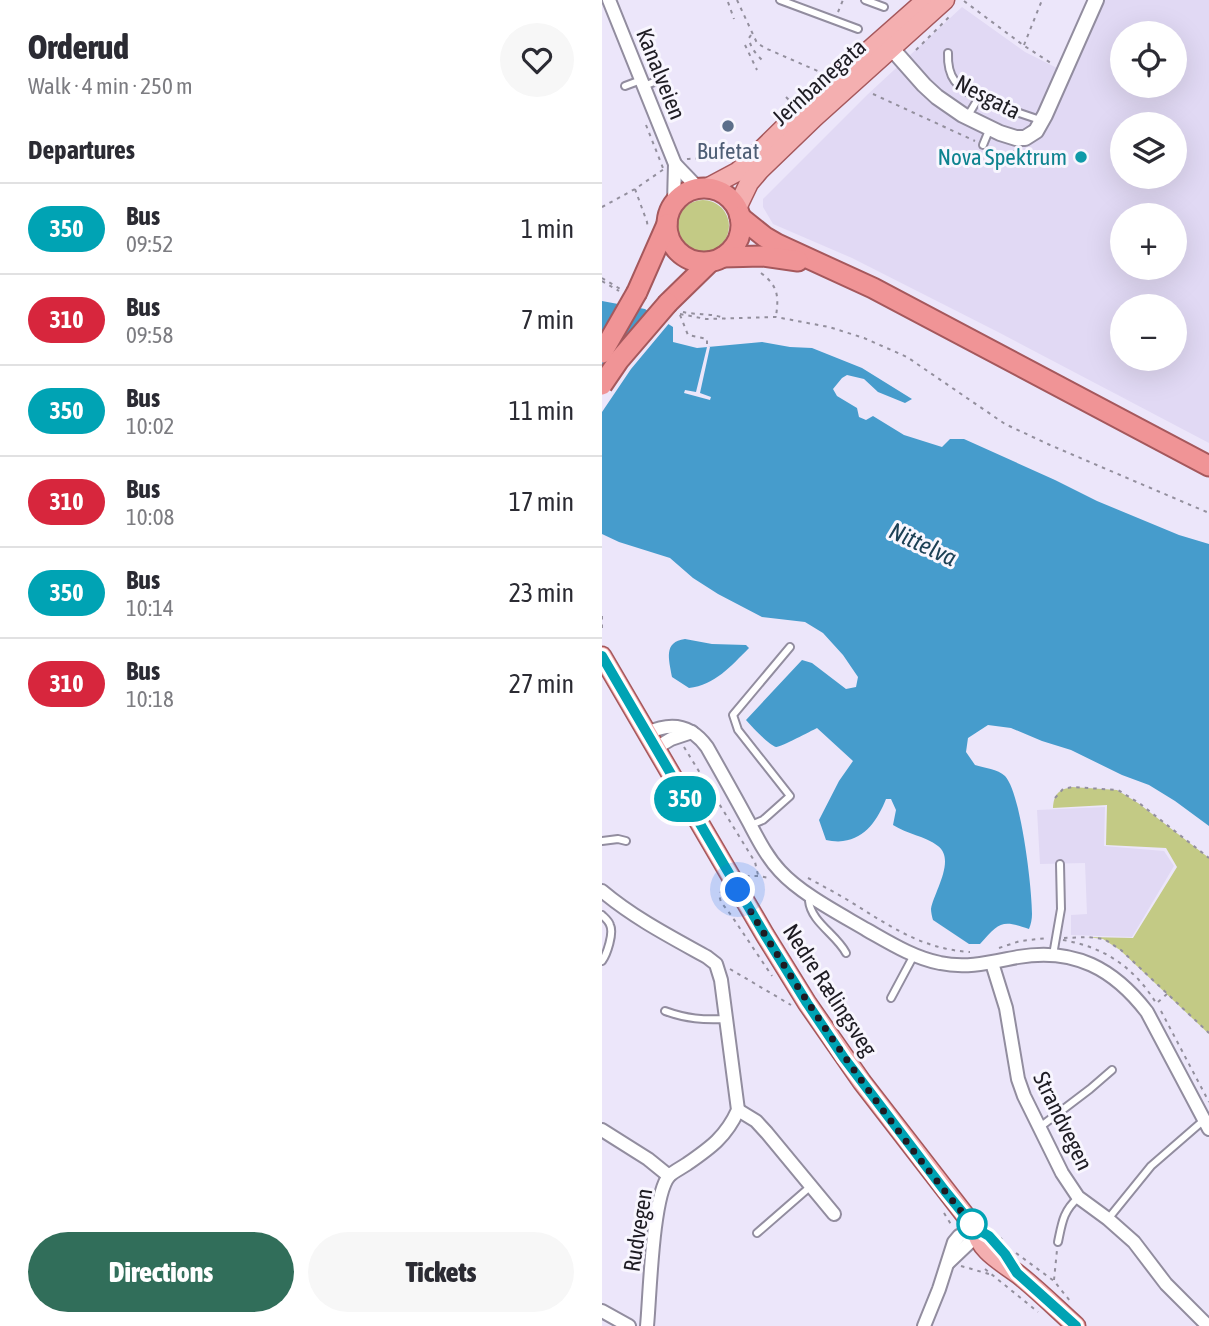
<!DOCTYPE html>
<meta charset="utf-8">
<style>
body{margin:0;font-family:"Asap Condensed",sans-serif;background:#f7f7f7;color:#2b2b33;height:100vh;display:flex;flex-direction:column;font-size:26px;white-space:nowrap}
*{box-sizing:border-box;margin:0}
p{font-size:23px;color:#7c7c81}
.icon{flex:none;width:38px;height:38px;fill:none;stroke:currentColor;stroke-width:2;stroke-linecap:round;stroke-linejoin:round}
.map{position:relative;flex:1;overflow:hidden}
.side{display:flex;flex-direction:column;background:#fff;width:602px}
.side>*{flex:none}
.badge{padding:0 14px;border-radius:23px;font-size:24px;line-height:46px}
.tools{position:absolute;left:508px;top:21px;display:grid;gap:14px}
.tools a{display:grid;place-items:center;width:77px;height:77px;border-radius:50%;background:#fff;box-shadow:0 7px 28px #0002;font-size:35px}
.you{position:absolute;width:35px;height:35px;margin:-18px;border:5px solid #fff;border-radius:50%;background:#1a73e8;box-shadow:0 0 0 10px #1a73e833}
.map>.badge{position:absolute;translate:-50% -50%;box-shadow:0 0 0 4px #fff}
h2{padding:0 28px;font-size:26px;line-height:63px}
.round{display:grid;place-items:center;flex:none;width:74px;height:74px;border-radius:37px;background:#f7f7f7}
.overview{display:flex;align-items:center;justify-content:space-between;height:119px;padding:0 28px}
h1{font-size:33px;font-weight:800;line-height:52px}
.cta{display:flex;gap:14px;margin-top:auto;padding:14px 28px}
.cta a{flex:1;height:80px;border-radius:42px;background:#316e5a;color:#fff;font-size:28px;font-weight:800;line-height:80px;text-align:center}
.cta a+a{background:#f7f7f7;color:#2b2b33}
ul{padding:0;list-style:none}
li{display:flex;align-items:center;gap:21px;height:91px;padding:0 28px;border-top:2px solid #e1e1e2}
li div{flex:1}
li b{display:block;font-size:26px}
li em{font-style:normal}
li .badge{min-width:77px;font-weight:700;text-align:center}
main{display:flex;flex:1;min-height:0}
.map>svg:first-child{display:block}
.built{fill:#e1d9f4;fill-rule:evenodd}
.green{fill:#c3ca85}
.water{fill:#469ccc}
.pier{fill:#ece6fa}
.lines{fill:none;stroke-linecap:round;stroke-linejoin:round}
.service-casing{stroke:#928d9f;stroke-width:10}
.minor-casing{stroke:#928d9f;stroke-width:16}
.tertiary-casing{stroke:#928d9f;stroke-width:18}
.primary-casing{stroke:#a5585c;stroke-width:21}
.trunk-casing{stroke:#a5585c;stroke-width:23}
.path{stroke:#938f9d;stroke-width:2;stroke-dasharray:3.5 5;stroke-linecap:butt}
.service{stroke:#fff;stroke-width:6}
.minor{stroke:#fff;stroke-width:12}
.tertiary{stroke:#fff;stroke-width:14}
.primary{stroke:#f4afb0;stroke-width:18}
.trunk{stroke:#f09496;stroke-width:19}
.trunk-bridge-casing{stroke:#a5585c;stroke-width:23;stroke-linecap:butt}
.trunk-bridge{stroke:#f09496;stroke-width:19}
.line-casing{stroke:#fff;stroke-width:16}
.line{stroke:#00a3b4;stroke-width:10}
.walk{stroke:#1e1c23;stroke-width:7;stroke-dasharray:0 12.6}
.service-dot{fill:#5c6f8a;stroke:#f8f6fe;stroke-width:2.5}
.culture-dot{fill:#0f9aa8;stroke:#f8f6fe;stroke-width:2.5}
.stop-dot{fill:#fff;stroke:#00a3b4;stroke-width:3.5}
.labels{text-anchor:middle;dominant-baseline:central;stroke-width:6;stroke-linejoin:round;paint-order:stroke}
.street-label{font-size:23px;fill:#1e1c23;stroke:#f8f6fe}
.service-label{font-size:23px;fill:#4e5e75;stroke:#f8f6fe}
.culture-label{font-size:23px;fill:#0d838f;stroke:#f8f6fe;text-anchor:end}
.water-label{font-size:24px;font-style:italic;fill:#1c4055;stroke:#f8f6fe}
</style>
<main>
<section class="side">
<div class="overview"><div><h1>Orderud</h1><p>Walk · 4 min · 250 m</p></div><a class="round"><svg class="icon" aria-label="heart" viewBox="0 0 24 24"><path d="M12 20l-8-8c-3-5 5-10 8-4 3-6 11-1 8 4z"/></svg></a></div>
<h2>Departures</h2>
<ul>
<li><span class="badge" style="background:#00a3b4;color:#fff">350</span><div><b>Bus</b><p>09:52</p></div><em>1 min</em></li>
<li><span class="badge" style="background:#d7263d;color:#fff">310</span><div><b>Bus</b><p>09:58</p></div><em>7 min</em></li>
<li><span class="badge" style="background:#00a3b4;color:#fff">350</span><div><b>Bus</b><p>10:02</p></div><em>11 min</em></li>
<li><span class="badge" style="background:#d7263d;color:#fff">310</span><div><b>Bus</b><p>10:08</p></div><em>17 min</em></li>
<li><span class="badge" style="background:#00a3b4;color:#fff">350</span><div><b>Bus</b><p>10:14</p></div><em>23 min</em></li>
<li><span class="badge" style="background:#d7263d;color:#fff">310</span><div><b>Bus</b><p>10:18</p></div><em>27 min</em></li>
</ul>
<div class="cta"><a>Directions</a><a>Tickets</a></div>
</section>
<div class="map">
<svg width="607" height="1326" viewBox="0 0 607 1326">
<rect width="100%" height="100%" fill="#ece6fa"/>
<g class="built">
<path d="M486 0H607V443L396 332 250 258 171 224 161 207V199L265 95 360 7 423 52 457 69ZM520 33H572V86H520ZM520 124H572V177H520ZM520 215H572V268H520ZM520 306H572V359H520Z"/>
<path d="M503 807 502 846 562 851 572 866 530 937 469 935V915L485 914 483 863 438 864 435 810Z"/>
</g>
<g class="green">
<circle cx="101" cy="226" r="26"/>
<path d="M470 787 515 790 536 803 607 858V1034L518 950 501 939 485 937 531 938 575 867 564 848 504 845 505 805 451 808C452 794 456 790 470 787Z"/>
</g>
<g class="water">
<path d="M0 301 43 309 71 327V342L95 348 160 342 188 347 210 348 260 368 310 399 303 403 276 392 262 379 245 375 240 378 231 389 235 396 255 408 257 417 264 420 271 416 302 435 340 447 348 439H362L453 480 495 501 577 535 607 544V826L573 801 547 785 520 775 469 750 440 741 409 728 386 725 366 738 364 752 373 765C382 768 396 769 403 776 419 793 430 888 430 914 430 919 429 924 427 929 399 919 397 923 378 944H367L331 920C330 917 329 912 329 909 332 892 354 860 336 846 323 836 305 834 291 825L294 810 289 799H284C276 819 264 838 241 841 236 842 229 841 224 840L217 820 237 781 251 761 215 728C209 731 177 748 174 747 166 744 150 727 144 720L200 660 210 663 244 689 254 687 256 677 241 655 221 633 203 622 160 617 116 594 91 578 68 558 17 542 0 534Z"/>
<path d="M83 639 110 644 144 645 147 648C129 666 113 685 87 688L70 677C67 659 61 642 83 639Z"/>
</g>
<g class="pier">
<path d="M50 309 69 321 29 369 0 412V371Z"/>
<path d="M105 347H108L98 393 109 397 108 400 82 393 83 390 94 392Z"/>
</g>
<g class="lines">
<g class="service-casing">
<g id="service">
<path d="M178 0 256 29"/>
<path d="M263 0 282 7"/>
<path d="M346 53C345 79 355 86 376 99"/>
<path d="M23 86 39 80"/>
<path d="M42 86 57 80"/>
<path d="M365 117 376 99 438 120"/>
<path d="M381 145 388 128"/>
<path d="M149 825 161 820 188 796 136 730 131 715 188 647"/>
<path d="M0 841 16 839 24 841"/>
<path d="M209 898 207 901C209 922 235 935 244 953"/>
<path d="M0 915C3 918 7 921 8 925 12 933 5 954 0 961"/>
<path d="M451 955 459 909 458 864"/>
<path d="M289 998 312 955"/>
<path d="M63 1011C85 1019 101 1020 124 1019"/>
<path d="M438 1127 488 1089 510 1070"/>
<path d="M506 1219 549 1166 602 1120"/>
<path d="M155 1233 209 1186"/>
<path d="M456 1242C460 1223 461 1211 476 1198"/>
</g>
</g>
<g class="minor-casing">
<g id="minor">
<path d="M7 0 73 164 72 202"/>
<path d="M73 164 96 188"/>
<path d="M45 733C69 722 89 725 105 747 118 770 131 793 144 817 154 835 163 855 178 871 199 894 238 914 265 930 288 943 312 958 338 963 365 969 390 962 416 957 472 947 512 969 545 1012L607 1129"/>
<path d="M54 748 69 739 90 732"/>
<path d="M0 891C32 918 69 937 105 957L114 964 119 980 136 1110C124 1137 108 1148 85 1164 79 1168 71 1172 67 1176 50 1196 48 1296 45 1326"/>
<path d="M390 963 404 1008 416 1079 422 1096 460 1173 476 1197 506 1219 532 1242 564 1284 606 1326"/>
<path d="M136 1110 154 1121 165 1133 232 1214"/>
<path d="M0 1130 46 1159 67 1176"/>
<path d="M346 1263 367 1243 373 1228"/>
<path d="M0 1311 27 1326"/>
<path d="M322 1326 337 1289 352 1242 357 1236 373 1228"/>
</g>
</g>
<g class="tertiary-casing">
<path id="tertiary" d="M284 42 322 85 335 97 361 115 398 133 414 138H423L434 131 443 115 494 0"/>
</g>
<g class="primary-casing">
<g id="primary">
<path d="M105 188 135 172 148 161 205 105 324 0"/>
<path d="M135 208 147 183 158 170 213 117 343 0"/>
<path d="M0 656 163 935 205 1003 260 1082 373 1228C378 1252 399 1261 417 1275 437 1291 455 1309 474 1326"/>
</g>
</g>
<g class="trunk-casing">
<g id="trunk">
<circle cx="102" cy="225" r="37"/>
<path d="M138 217 163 237 175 244 271 288 607 466"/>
<path d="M121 257 160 256 196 261"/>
<path d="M35 292 65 224"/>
<path d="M66 303 108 262"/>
</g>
</g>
<g class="path">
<path d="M135 0 155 43 163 48 218 72"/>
<path d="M362 1 421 45 452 65"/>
<path d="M126 2 132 19"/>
<path d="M236 12 241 0"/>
<path d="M149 35 147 38C148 48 155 55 162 62"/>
<path d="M143 45 155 70"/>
<path d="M422 45 440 0"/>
<path d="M314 50 350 14"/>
<path d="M271 94 373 141"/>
<path d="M184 97 189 102"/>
<path d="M44 125 61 168"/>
<path d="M411 151 425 160"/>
<path d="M85 159C99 157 113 163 128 158"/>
<path d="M33 189 45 222 46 229"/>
<path d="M0 207 33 189 62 169"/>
<path d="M159 273C176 286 177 296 174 316"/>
<path d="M0 278 20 290"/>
<path d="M0 281 17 291"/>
<path d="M81 312C93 315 114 313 123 319"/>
<path d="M78 314 104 319 174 317 227 327 262 338 305 357 403 424 448 445 607 513"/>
<path d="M78 315 86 335 105 339V349"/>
<path d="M0 616V628"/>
<path d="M82 747 153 862 156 875"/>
<path d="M453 798 461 789 470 787 516 790 537 803 607 858"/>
<path d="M144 876H157L167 878"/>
<path d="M206 878C219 885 232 892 244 899 285 924 318 949 368 952"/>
<path d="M120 890 117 895 119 902 129 915 170 976"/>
<path d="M462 938 486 937 502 939 519 950 607 1033"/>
<path d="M461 940C502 947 532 967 554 1003"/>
<path d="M397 948 418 941 446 938"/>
<path d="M128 969 189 1005"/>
<path d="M556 1002 565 994"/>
<path d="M559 1011 607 1102"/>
<path d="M342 1213 350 1226"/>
<path d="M398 1240 400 1238"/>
<path d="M414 1253 452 1281 468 1301"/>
<path d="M359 1266 387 1274"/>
<path d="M383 1269 436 1312"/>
<path d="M452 1280 455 1250"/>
</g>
<use href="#service" class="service"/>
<use href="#minor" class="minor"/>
<use href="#tertiary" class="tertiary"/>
<use href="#primary" class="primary"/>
<use href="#trunk" class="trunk"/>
<g class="trunk-bridge-casing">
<g id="trunk-bridge">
<path d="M0 353 35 292"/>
<path d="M0 385 17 360 66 303"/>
</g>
</g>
<use href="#trunk-bridge" class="trunk-bridge"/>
</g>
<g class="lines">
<g class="line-casing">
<path id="line" d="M0 656 163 935 205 1003 242 1058 343 1191 373 1228 387 1236 403 1254 415 1273 474 1326"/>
</g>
<use href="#line" class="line"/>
<path class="walk" d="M136 890C206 1009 285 1122 373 1228L370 1224"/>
</g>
<circle class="service-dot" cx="126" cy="126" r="7"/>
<circle class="culture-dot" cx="479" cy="157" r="7"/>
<circle class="stop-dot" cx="370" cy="1224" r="14"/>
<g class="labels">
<g class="street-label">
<text transform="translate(59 74) rotate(68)">Kanalveien</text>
<text transform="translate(217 82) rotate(-42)">Jernbanegata</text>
<text transform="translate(386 97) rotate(27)">Nesgata</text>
<text transform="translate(228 990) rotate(57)">Nedre Rælingsveg</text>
<text transform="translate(461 1121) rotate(64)">Strandvegen</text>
<text transform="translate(36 1230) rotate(-81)">Rudvegen</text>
</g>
<g class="service-label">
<text x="126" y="151">Bufetat</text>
</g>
<g class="culture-label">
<text x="465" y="157">Nova Spektrum</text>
</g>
<g class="water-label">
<text transform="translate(321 544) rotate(25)">Nittelva</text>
</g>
</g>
</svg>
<div class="tools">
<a><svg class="icon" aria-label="locate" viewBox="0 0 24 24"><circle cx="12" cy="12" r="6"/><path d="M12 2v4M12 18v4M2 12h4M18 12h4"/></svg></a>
<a><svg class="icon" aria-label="layers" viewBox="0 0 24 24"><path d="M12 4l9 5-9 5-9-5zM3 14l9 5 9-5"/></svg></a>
<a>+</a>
<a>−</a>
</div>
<div class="you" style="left:136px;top:890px"></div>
<b class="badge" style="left:83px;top:799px;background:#00a3b4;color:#fff">350</b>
</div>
</main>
